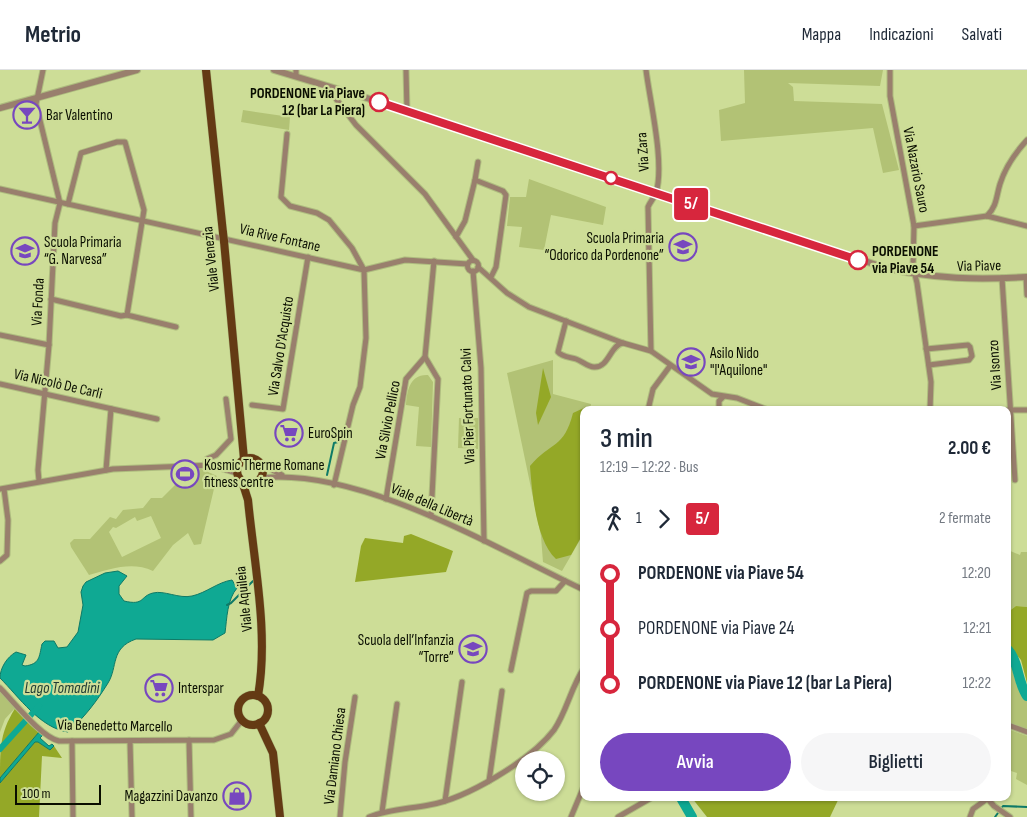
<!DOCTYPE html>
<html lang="it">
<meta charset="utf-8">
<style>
body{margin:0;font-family:"Sofia Sans Condensed",sans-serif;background:#f6f6f7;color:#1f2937;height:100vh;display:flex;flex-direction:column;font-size:19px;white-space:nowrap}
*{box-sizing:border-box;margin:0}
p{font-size:16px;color:#747a83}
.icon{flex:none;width:28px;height:28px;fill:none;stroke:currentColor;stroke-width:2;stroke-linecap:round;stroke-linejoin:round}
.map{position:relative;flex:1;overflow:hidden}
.panel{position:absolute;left:580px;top:336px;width:431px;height:395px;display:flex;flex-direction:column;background:#fff;border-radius:10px;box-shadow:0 1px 4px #0004}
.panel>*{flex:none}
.badge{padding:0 10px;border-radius:4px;font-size:18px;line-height:32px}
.controls{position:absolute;left:515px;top:681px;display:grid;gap:10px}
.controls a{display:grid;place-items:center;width:50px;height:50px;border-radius:50%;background:#fff;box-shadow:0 1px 4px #0004;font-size:25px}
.scale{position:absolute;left:15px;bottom:12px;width:86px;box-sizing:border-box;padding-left:5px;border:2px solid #0a0e00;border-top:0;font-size:14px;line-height:18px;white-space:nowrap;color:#0a0e00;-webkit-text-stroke:4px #cddd97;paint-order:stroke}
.map>.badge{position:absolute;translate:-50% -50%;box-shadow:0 0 0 2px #fff}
.legs{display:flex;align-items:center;gap:8px;height:55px;padding:0 20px;font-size:16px}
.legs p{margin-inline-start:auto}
.summary{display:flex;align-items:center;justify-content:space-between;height:85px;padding:0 20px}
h1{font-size:28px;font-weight:600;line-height:38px}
.primary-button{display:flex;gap:10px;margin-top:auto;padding:10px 20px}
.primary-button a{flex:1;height:58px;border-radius:30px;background:#7747bf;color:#fff;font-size:20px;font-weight:600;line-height:58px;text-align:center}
.primary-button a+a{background:#f6f6f7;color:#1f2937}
ul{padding:0 20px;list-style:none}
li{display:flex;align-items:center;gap:18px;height:55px;font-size:19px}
li i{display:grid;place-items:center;width:8px;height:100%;margin:0 6px;background:currentColor}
li i::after{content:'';width:12px;height:12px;margin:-6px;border:4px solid;border-radius:50%;background:#fff}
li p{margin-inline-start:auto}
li:first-child i{background:linear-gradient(#0000 50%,currentColor 0)}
li:last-child i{background:linear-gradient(currentColor 50%,#0000 0)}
header{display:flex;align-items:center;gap:30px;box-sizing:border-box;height:70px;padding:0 25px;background:#fff;border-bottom:1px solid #e0e1e3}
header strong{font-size:24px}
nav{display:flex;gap:28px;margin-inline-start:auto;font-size:18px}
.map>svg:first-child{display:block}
.green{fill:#b2c275;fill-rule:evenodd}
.forest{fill:#94a827}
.water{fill:#0fa993;stroke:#0e7a67}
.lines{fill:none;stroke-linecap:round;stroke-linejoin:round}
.stream{stroke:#0e7a67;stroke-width:2}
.canal{stroke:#0fa993;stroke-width:6}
.river{stroke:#0fa993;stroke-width:10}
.minor-casing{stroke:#aebc7f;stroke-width:7}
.tertiary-casing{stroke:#aebc7f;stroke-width:8}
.primary-casing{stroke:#aebc7f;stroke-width:9}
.minor{stroke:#997f6d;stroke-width:5}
.tertiary{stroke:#997f6d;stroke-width:6}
.primary{stroke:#643a14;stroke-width:8}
.primary-bridge-casing{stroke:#aebc7f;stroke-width:9;stroke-linecap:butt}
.primary-bridge{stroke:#643a14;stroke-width:8}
.line-1-casing{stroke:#fff;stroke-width:11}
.line-1{stroke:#d7263d;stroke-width:8}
.stop-1-dot{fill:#fff;stroke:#d7263d;stroke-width:2.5}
.labels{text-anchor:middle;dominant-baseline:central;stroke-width:4.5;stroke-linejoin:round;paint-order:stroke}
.stop-label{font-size:15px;font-weight:bold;fill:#0a0e00;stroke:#cddd97;text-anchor:end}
.poi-label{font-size:15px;fill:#0a0e00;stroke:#cddd97;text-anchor:start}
.street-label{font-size:15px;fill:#0a0e00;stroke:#cddd97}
.water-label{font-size:16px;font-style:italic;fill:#1d3933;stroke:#cddd97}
</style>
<header>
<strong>Metrio</strong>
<nav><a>Mappa</a><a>Indicazioni</a><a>Salvati</a></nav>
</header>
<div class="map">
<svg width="1027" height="747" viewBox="0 0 1027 747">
<rect width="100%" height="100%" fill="#cddd97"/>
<g class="green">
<path d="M744 0H883L880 16 788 13 793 17 794 31 882 34 899 100 883 103 873 58 721 71 719 40 745 33Z"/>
<path d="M243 40 290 47 289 60 241 52Z"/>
<path d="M529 109 606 137 603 155 551 145 544 180 519 177 522 157 507 156 510 127H526Z"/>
<path d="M553 290V324L591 334 590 340H584V463L562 501 543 492 541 466 507 303Z"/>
<path d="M428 305 433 312 431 377 416 376 419 337 406 335C407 322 409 304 428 305Z"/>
<path d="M459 348H478V379L458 378Z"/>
<path d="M180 398 202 399 217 406 201 474 194 475 188 463 173 475 153 501C132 491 110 499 89 505L71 477 70 473 74 469H90L110 447 116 449 123 440 143 438 151 428H162L182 408ZM151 446 161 468 122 487 109 462 113 457 116 458 135 447 137 451Z"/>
<path d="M1008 480 1020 485 1021 482H1027V537L1016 536 1008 542Z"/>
<path d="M1008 585 1017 616 1027 631V661L1008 653Z"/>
<path d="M0 621 16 637 5 649 0 662Z"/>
<path d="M1008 659 1027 666V715L1016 709 1017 703 1008 700Z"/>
</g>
<g class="forest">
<path d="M543 298 551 327 538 355 536 343Z"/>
<path d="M586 337 584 340V462L571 485 556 489C536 471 532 422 530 396 551 371 564 379 573 343Z"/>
<path d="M411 464 453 481 446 502 355 512 361 476 365 468 403 473 404 466Z"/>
<path d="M1016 536 1027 537V613L1021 590 1008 575V542Z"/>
<path d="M16 637 39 662 0 708C0 677 0 662 16 637Z"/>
<path d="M35 672H38L50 680 54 676 62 688 42 686 39 747H0V713Z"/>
<path d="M692 728H839L830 747H707Z"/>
</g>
<g class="water">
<path d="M118 501 127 506 119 516V524L124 531C145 536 140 526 153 523 164 520 179 529 192 526 206 523 218 512 232 510L237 518C227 530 227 548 225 563L213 570 136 569C110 578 118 597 108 613 97 631 84 648 68 662 40 658 19 627 0 608 0 598 7 587 16 582L26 585 22 595 25 596C40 594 39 587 42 574L45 571H54L58 578 67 577 78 562 83 535 81 522 83 516 86 512 105 503Z"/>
<path d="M39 662 43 665 40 668 49 676 52 674 54 676 50 680 38 672H35L0 713V708L5 702Z"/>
</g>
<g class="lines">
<g class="stream">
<path d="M327 405 334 373 342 371"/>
<path d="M227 535 231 533 253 511"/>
<path d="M995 747 1003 736 1027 737"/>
</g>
<path class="canal" d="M0 679 39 636"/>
<g class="river">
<path d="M1008 580C1019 592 1017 611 1027 626"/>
<path d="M681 728 692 747"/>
</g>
<g class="minor-casing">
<g id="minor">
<path d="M406 0 407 41"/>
<path d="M646 0C650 32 665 93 656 123 654 128 650 132 648 137L651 281"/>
<path d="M890 0V26L914 156 913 197 917 213 931 312 930 340"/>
<path d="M296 5V0"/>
<path d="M327 17 356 55 425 124 473 190"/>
<path d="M287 64 281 127 290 136 317 143 329 150 352 178 364 200 366 268 360 317 353 335 334 415"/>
<path d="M478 92 475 110 503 121 506 125 496 197 491 207"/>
<path d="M0 119 364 200 405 190 468 194"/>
<path d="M68 134 81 83 117 72H125L144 140 127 245 176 257"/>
<path d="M987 146C997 136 996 127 1000 114 1005 98 1016 82 1027 70"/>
<path d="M914 156 987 146 1027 156"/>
<path d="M456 167 465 151 475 110"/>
<circle cx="473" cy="196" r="5.5"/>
<path d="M478 197 507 223 529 237 623 273 651 281 712 324 737 328 768 340"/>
<path d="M473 201 481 298 484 471"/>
<path d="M1026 207 1027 225"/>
<path d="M1002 208 1015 410"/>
<path d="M51 229 121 246 127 245"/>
<path d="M566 251 558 282C562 287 570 287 576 289 582 291 588 297 594 297 609 298 610 275 623 273"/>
<path d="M0 265 49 275"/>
<path d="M926 279 968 275 970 277 972 286 969 290 929 295"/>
<path d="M425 287 438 309 431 446"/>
<path d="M0 314 157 349"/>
<path d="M252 335 283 339 308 187"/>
<path d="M648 340 653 319 670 296"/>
<path d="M719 340V331L723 327"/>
<path d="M1008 340H1027"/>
<path d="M261 394 282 405"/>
<path d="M205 395 207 389 216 385 231 369 226 329"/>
<path d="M212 396 237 403"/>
<path d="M106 400 111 339"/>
<path d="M260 408C360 397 495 478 584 520"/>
<path d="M39 411 38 400 49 275 55 153 60 133 36 34 43 0"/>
<path d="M0 419 113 399 239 394"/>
<path d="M386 429 406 309 425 287 434 191"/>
<path d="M0 491 7 485 8 450 4 419"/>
<path d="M511 600 527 523 531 521H556L565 511"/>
<path d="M0 618C14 632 41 667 59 671L214 670 231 664 242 650"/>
<path d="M1008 655 1027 662"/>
<path d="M189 670 191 747"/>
<path d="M72 671 73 747"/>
<path d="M130 671 132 747"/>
<path d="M489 711 502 621"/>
<path d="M987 728 994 736 1010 747"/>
<path d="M445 731 462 612"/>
<path d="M382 742 397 634"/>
<path d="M340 747 345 692 355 627"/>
<path d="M369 747C389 739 408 739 429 735 466 729 531 690 554 660 567 641 571 617 584 598"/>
<path d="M571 747 584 716"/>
<path d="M618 747 651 728"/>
<path d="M970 747 973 739 987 729"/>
</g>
</g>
<g class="tertiary-casing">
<g id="tertiary">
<path d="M274 0 370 29 886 198C935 209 977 210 1027 207"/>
<path d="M0 38 137 0"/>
</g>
</g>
<g class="primary-casing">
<g id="primary">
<path d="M206 0 223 163"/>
<path d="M224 171 244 389"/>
<circle cx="250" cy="401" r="13"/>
<path d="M242 411 248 430C254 493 269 564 258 626"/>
<circle cx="253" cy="640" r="15"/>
<path d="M259 653 273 683 280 747"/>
</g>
</g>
<use href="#minor" class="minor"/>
<use href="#tertiary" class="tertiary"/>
<use href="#primary" class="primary"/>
<g class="primary-bridge-casing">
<path id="primary-bridge" d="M223 163 224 171"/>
</g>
<use href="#primary-bridge" class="primary-bridge"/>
</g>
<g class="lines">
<g class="line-1-casing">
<path id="line-1" d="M379 32 858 190"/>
</g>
<use href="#line-1" class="line-1"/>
</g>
<defs>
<g id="bar-ring" transform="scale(1.4375)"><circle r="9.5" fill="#cddd97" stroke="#7747bf" stroke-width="1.5"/><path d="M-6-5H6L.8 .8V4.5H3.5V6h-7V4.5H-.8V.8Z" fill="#7747bf"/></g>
<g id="school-ring" transform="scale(1.4375)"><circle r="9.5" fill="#cddd97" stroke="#7747bf" stroke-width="1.5"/><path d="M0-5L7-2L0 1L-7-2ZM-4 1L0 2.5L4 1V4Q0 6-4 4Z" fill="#7747bf"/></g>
<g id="supermarket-ring" transform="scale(1.4375)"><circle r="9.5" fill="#cddd97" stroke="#7747bf" stroke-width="1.5"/><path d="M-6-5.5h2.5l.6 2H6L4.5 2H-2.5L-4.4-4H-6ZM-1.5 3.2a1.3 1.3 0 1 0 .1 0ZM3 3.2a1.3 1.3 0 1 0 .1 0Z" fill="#7747bf"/></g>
<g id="stadium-ring" transform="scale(1.4375)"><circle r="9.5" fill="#cddd97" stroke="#7747bf" stroke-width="1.5"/><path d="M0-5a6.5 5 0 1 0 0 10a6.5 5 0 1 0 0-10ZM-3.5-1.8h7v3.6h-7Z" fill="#7747bf"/></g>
<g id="shop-ring" transform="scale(1.4375)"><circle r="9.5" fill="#cddd97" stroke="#7747bf" stroke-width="1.5"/><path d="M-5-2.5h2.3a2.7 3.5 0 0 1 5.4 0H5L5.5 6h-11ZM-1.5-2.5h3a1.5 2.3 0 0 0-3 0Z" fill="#7747bf"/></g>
</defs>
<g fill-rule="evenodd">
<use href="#bar-ring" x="27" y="45"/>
<use href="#school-ring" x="683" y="177"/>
<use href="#school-ring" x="25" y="181"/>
<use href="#school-ring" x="691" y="292"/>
<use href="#supermarket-ring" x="289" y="363"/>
<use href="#stadium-ring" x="185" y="404"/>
<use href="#school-ring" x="473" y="579"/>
<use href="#supermarket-ring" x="159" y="618"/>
<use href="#shop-ring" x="237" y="726"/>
</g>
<g class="stop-1-dot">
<circle cx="379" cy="32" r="9"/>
<circle cx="611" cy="108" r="6"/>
<circle cx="858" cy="190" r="9"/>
</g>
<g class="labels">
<g class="stop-label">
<text x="365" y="23">PORDENONE via Piave<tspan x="365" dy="17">12 (bar La Piera)</tspan></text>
<text x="872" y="181" text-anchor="start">PORDENONE<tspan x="872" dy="17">via Piave 54</tspan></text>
</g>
<g class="poi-label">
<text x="46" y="45">Bar Valentino</text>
<text x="664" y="168" text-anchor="end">Scuola Primaria<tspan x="664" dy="17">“Odorico da Pordenone”</tspan></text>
<text x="44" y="172">Scuola Primaria<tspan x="44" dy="17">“G. Narvesa”</tspan></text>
<text x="710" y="283">Asilo Nido<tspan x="710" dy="17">"l'Aquilone"</tspan></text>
<text x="308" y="363">EuroSpin</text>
<text x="204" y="395">Kosmic Therme Romane<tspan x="204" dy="17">fitness centre</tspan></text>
<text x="454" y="570" text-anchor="end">Scuola dell’Infanzia<tspan x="454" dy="17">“Torre”</tspan></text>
<text x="178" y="618">Interspar</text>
<text x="218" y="726" text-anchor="end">Magazzini Davanzo</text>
</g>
<g class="street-label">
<text transform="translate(643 82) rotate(-94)">Via Zara</text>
<text transform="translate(916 100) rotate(79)">Via Nazario Sauro</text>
<text transform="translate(280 168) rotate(13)">Via Rive Fontane</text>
<text transform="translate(211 189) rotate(-96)">Viale Venezia</text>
<text transform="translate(979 196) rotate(-1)">Via Piave</text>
<text transform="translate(38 232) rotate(-87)">Via Fonda</text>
<text transform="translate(281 276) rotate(-81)">Via Salvo D'Acquisto</text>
<text transform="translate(995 295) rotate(-94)">Via Isonzo</text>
<text transform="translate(58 314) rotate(13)">Via Nicolò De Carli</text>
<text transform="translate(468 336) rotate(-92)">Via Pier Fortunato Calvi</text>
<text transform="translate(388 350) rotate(-79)">Via Silvio Pellico</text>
<text transform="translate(432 435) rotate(23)">Viale della Libertà</text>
<text transform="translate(244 529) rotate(-96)">Viale Aquileia</text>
<text transform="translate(115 656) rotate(1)">Via Benedetto Marcello</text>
<text transform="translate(335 686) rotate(-83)">Via Damiano Chiesa</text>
</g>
<g class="water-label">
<text x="62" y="618">Lago Tomadini</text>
</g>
</g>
</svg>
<div class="controls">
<a><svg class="icon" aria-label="locate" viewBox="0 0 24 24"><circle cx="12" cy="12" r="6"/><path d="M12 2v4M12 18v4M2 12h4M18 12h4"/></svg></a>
</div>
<div class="scale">100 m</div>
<b class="badge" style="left:691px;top:134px;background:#d7263d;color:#fff">5/</b>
<section class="panel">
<div class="summary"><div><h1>3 min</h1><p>12:19 – 12:22 · Bus</p></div><b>2.00 €</b></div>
<div class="legs"><svg class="icon" aria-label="walk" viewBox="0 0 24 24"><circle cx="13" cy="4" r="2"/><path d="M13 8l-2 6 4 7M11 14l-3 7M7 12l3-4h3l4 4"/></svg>1<svg class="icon" aria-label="forward" viewBox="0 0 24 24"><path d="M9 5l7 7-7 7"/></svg><b class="badge" style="background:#d7263d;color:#fff">5/</b><p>2 fermate</p></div>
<ul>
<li><i style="color:#d7263d"></i><b>PORDENONE via Piave 54</b><p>12:20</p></li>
<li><i style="color:#d7263d"></i><span>PORDENONE via Piave 24</span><p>12:21</p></li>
<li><i style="color:#d7263d"></i><b>PORDENONE via Piave 12 (bar La Piera)</b><p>12:22</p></li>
</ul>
<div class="primary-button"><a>Avvia</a><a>Biglietti</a></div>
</section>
</div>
